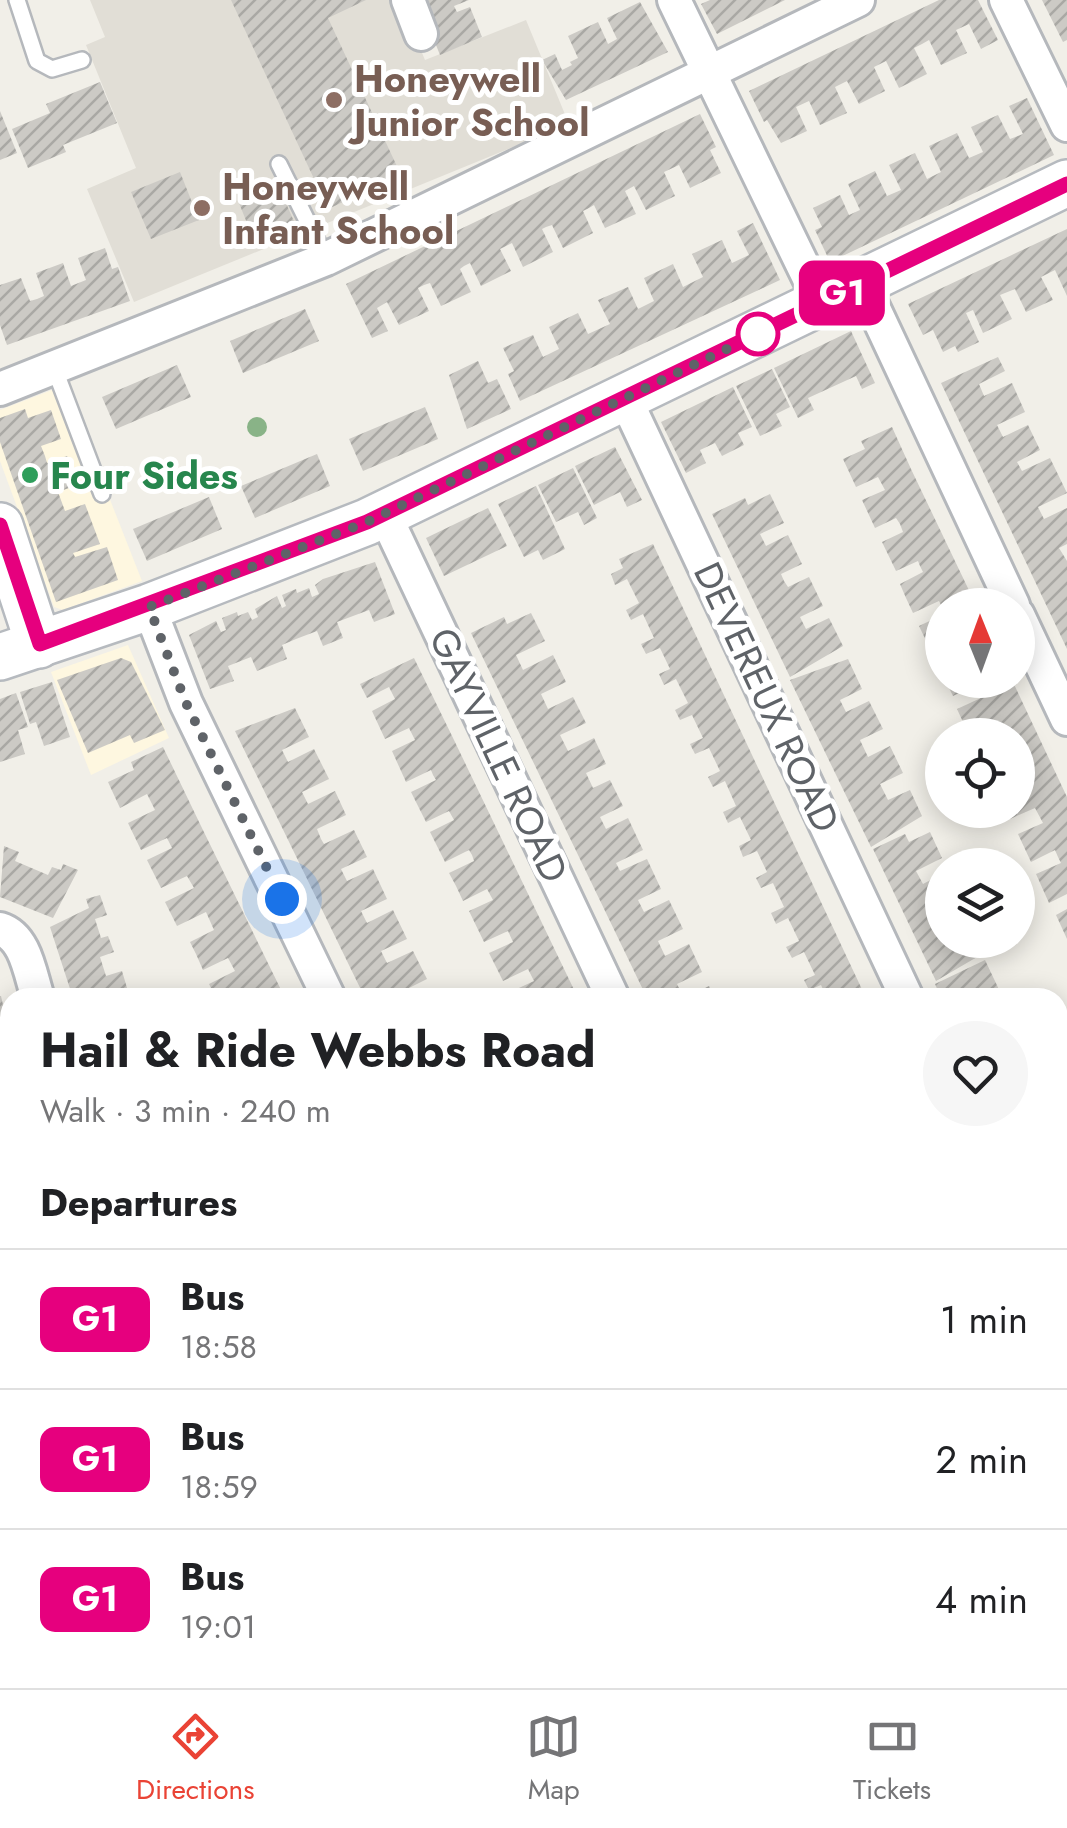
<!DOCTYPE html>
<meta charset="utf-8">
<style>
body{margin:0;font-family:Jost,sans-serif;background:#f6f6f6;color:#202124;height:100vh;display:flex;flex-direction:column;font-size:38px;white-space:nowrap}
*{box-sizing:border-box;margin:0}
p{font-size:32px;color:#757577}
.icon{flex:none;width:55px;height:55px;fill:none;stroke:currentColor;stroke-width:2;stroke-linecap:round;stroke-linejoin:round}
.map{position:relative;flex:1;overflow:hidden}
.side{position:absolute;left:0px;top:988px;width:1068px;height:702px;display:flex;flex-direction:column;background:#fff;border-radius:30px 30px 0 0;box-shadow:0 5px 25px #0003}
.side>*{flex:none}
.badge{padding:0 20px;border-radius:15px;font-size:35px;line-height:65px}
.needle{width:65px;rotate:359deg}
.fabs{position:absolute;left:925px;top:588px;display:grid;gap:20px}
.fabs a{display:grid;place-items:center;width:110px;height:110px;border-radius:50%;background:#fff;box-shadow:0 5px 25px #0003;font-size:50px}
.you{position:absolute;width:50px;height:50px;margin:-25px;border:8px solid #fff;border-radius:50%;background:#1a73e8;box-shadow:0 0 0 15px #1a73e833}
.map>.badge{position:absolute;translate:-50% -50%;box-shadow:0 0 0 5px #fff}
h2{padding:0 40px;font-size:38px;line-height:90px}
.round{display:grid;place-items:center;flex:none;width:105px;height:105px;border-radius:52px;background:#f6f6f6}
.summary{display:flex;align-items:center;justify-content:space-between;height:170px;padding:0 40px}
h1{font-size:48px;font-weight:700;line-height:75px}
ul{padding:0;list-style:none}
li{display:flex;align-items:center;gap:30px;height:140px;padding:0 40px;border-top:2px solid #e0e0e0}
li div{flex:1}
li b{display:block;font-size:38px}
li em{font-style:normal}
li .badge{min-width:110px;font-weight:700;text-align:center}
.tabs{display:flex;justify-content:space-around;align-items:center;height:140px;border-top:2px solid #e0e0e0;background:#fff;font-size:28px;color:#757577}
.tabs a{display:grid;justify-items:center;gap:5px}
.tabs .on{color:#ea4335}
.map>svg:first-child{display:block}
.commercial{fill:#fef7e0}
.education{fill:#e1ded6}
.building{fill:url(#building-hatch)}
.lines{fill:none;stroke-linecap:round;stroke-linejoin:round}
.lane-casing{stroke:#b5b8bc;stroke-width:20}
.street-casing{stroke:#b5b8bc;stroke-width:38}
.secondary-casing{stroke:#b6babf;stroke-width:50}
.lane{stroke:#fff;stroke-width:15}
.street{stroke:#fff;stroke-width:32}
.secondary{stroke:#fff;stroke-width:45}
.tree{fill:#89b387}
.line-casing{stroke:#fff;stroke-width:22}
.line{stroke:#e6007e;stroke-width:15}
.walk{stroke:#5f6368;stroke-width:10;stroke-dasharray:0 18}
.education-dot{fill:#8d6e63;stroke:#fff;stroke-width:4}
.stop-dot{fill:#fff;stroke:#e6007e;stroke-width:5}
.leisure-dot{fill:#2e9e5b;stroke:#fff;stroke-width:4}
.labels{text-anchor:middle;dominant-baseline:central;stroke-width:10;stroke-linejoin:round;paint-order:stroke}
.education-label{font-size:38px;font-weight:bold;fill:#785e54;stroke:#fff;text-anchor:start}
.leisure-label{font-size:38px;font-weight:bold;fill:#27864d;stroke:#fff;text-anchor:start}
.street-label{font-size:38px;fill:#5f6368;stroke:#fff}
</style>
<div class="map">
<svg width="1067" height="1688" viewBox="0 0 1067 1688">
<defs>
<pattern id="building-hatch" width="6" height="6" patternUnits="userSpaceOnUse" patternTransform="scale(2.5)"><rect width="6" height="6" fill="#cccac5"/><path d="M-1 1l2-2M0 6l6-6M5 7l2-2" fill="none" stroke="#a9a8a4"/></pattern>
</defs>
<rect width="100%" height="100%" fill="#f1efe8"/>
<g class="commercial">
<path d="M65 385 142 581 63 610 54 607 0 461V410Z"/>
<path d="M128 645 169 738 91 775 51 672Z"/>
</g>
<path class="education" d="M90 0H400L425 60 526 20 569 124 134 302 87 189 136 168 86 45 105 37Z"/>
<g class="building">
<path d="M231 0H366L328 18 401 175 328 209Z"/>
<path d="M418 0H469L454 6 457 12 470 7 482 37 440 55Z"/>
<path d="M710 0H785L717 34 701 4Z"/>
<path d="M939 0H978L998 40 981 49 969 24 956 30 967 53 941 65 929 40 922 44 914 48 927 74 899 88 886 61 874 67 885 91 859 104 847 81 835 87 847 113 820 125 809 101 796 107 807 131 781 143 767 120 764 122 749 91Z"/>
<path d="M1042 0H1067V40L1063 42Z"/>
<path d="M640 2 668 52 566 100 542 60 555 54 562 70 572 65 570 62 578 58 568 36 598 22 608 44 617 39 607 18Z"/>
<path d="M100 82 117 123 63 145 66 152 28 168 12 129 50 113 46 104Z"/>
<path d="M1027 98 1054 155 830 262 815 230 822 227 813 208 840 195 849 215 860 210 848 184 875 171 887 196 901 190 889 165 915 153 927 179 941 172 929 146 957 133 969 158 983 152 971 127 998 115 1010 139 1023 134 1009 106Z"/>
<path d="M0 111 17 153 0 160Z"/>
<path d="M700 114 716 147 710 150 721 173 690 188 679 165 664 172 675 196 646 210 634 186 625 191 636 214 605 228 594 205 589 208 583 211 593 233 563 248 552 225 546 227 542 229 553 252 523 267 512 243 500 249 511 271 481 286 470 263 464 266 460 269 471 292 441 306 430 283 424 285 418 288 429 311 399 325 387 302 377 308 388 331 372 338 346 284Z"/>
<path d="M180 172 199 220 151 239 131 192Z"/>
<path d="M279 187 296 226 255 243 239 203Z"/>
<path d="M753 223 780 280 520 401 508 374 514 371 503 348 533 335 543 357 559 349 549 327 578 313 588 334 610 324 598 300 628 287 638 309 654 301 644 278 673 264 683 287 703 277 692 254 722 240 732 263 749 255 737 231Z"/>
<path d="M1067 229V296L1055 270 1041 277 1053 300 1026 312 1015 289 1000 295 1012 319 983 333 973 310 966 313 979 342 958 352 955 346 943 352 933 330 923 335 908 304Z"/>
<path d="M105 248 112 269 118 267 130 301 7 345 0 325V285L21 278 30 301 37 299 44 296 36 273 63 263 71 286 86 280 78 258Z"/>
<path d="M305 309 319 341 243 373 230 341Z"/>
<path d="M851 331 875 383 862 389 856 376 808 398 814 410 798 418 774 368Z"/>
<path d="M998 357 1005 371 979 384 984 396 1012 383 1025 412 997 425 1003 437 1028 425 1040 450 1017 462 1022 471 1050 458 1067 493 1038 507 1044 519 1067 508V544L1059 548 1067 561V649L941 383Z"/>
<path d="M478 361 488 383 497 379 511 409 467 429 449 375Z"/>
<path d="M177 365 191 397 116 429 102 397Z"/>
<path d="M772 369 790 407 776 414 782 426 760 436 736 386Z"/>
<path d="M733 387 752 427 738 433 744 445 722 456 715 443 700 450 706 463 686 473 661 422Z"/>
<path d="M425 407 438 439 363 471 349 439Z"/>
<path d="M25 409 28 418 51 410 61 439 41 446 45 456 47 463 67 456 77 485 58 492 65 511 85 504 100 544 73 553 75 557 107 547 118 580 56 602 0 442V418Z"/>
<path d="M892 427 911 469 976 605H941L939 601 913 613 906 598 900 584 923 572 920 566 918 561 896 571 882 542 903 532 900 524 896 518 875 528 862 500 885 490 878 477 856 487 843 459 865 449 861 441Z"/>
<path d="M615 447 642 500 627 507 620 492 594 505 575 466Z"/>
<path d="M317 454 330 486 255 518 241 486Z"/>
<path d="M573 468 597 518 584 525 578 512 556 522 538 485Z"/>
<path d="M536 486 565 549 543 560 538 550 524 557 498 504Z"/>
<path d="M770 494 784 523 760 534 766 546 788 535 802 564 781 574 784 581 788 587 809 577 823 606 800 617 806 629 829 618 843 646 790 677 712 514 745 498 748 505Z"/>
<path d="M209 497 222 529 147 561 133 529Z"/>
<path d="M488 508 507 546 444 576 426 538Z"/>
<path d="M653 544 859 983 866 998H827L821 985 809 990 804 980 815 975 804 952 792 958 786 947 799 941 788 918 776 924 771 913 784 907 773 883 761 888 756 878 767 872 757 851 743 857 739 846 751 840 740 817 728 823 723 812 736 806 725 781 713 787 708 777 720 771 709 748 695 754 690 744 703 738 692 715 680 720 675 710 688 703 676 679 664 685 659 674 670 669 660 648 646 654 641 644 654 638 643 614 631 620 626 610 639 603 627 579 615 585 611 574 623 568 619 559Z"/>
<path d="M375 562 395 614 374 622 369 610 337 622 343 638 323 646 317 631 296 639 282 645 287 659 257 671 251 657 228 666 234 681 210 689 189 635 216 621 221 632 226 630 222 618 237 612 238 616 248 612 252 620 258 617 255 609 277 596 282 608 286 606 282 595 296 589 297 593 309 588 312 597 319 594 315 585 323 579Z"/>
<path d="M531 613 545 641 516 655 523 670 553 655 566 682 541 694 548 709 573 697 586 723 560 735 568 751 594 738 606 764 586 773 593 788 610 780 623 806 600 817 606 829 628 818 643 850 616 863 620 871 647 859 661 889 638 900 644 912 669 900 683 929 658 941 665 956 689 944 702 972 677 984 684 998H647L471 633 504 617 507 624Z"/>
<path d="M942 615V651L933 655 919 626Z"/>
<path d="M121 658 131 662 165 730 134 743 130 735 88 753 57 680Z"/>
<path d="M414 658 454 740 578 998H510L508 993 534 981 528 969 503 981 489 953 513 942 508 931 484 942 469 911 493 900 487 889 463 901 456 886 449 873 474 861 472 855 469 850 445 862 430 832 454 820 449 811 426 822 411 792 436 780 433 775 431 770 406 782 392 751 415 740 409 728 385 739 372 711 395 699 389 687 367 698 360 684Z"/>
<path d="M848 659 862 689 840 700 846 712 869 701 883 729 860 740 868 757 890 746 903 773 880 784 888 800 910 790 922 816 871 847 790 680Z"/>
<path d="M945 680H1012L1067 797V894L1049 903 1036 874 1061 863 1058 857 1055 850 1031 862 1018 834 1043 823 1035 808 1010 819 1006 810H1018V782L1022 780 1018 735H991L999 731 996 726 969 735 957 709 983 697 977 684 953 696Z"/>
<path d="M52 682 70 737 44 746 36 722 30 724 20 692Z"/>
<path d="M16 693 28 727 18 730 25 754 0 762V699Z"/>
<path d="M295 708 309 737 282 750 288 762 314 749 329 779 302 792 308 804 335 791 346 815 317 829 321 839 324 844 354 830 367 857 341 869 347 881 373 869 387 899 361 911 367 923 393 910 407 939 381 951 387 963 413 951 427 979 401 992 404 998H365L235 731Z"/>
<path d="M163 747 201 826 285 998H216L209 984 235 971 228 958 203 970 196 954 190 942 214 930 206 912 177 926 165 902 194 888 187 876 161 888 147 860 172 848 167 838 141 850 128 823 155 810 147 794 120 808 108 782 134 770 131 762Z"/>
<path d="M930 832 942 858 916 871 923 884 942 874V940H984L989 950 936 981 873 849 905 834 909 842Z"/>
<path d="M4 846 19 852 15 861 48 875 52 867 61 870 63 864 78 870 53 918 0 897Z"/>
<path d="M100 895 107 915 95 919 101 938 108 936 114 952 100 957 106 976 122 971 130 998H73L50 927 89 908 86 899Z"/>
<path d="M1067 909V939L1056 915Z"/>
<path d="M985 960 1003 998H941L935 984Z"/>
<path d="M709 986 715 998H684Z"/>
<path d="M1 996 10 1035 0 1039V996Z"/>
<path d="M10 1093V1125L0 1097Z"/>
<path d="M0 1124 10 1150 0 1158Z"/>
<path d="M1058 1143 1067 1165V1194L1058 1198Z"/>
<path d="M1067 1205V1236L1058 1215V1209Z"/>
<path d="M1067 1466V1512L1058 1516V1470Z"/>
<path d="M10 1483V1558L0 1561V1486Z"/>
<path d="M1067 1630V1676L1063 1678 1058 1668V1636Z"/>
<path d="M85 1680 112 1682 115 1688H82Z"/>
<path d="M216 1680H270L275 1688H220Z"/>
<path d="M1024 1680H1057L1059 1684 1029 1688Z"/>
</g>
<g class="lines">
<g class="lane-casing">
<g id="lane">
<path d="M17 0 37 61 52 69 82 60"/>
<path d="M279 164 326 259"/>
<path d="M55 370 102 494"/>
</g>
</g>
<g class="street-casing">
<g id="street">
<path d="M408 0 421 34"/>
<path d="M674 0 821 303"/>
<path d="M1006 0 1067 125"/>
<path d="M862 283 1013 605"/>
<path d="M0 389 326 259 858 0"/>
<path d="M625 398 907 998"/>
<path d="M384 513 613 998"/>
<path d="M149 607 186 703 329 998"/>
<path d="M1018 615 1067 719"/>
<path d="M0 929C26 937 30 974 38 998"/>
<path d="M0 1194 10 1191"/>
<path d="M1058 1319 1067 1339"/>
<path d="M1058 1580 1067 1576"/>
<path d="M0 1652 10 1649"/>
<path d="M166 1680 171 1688"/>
<path d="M660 1680 664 1688"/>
<path d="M837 1688 853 1680"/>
</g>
</g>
<g class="secondary-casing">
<g id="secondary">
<path d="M0 526 39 645"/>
<path d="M0 657 149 607 367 522 1067 183"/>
</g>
</g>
<use href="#lane" class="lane"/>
<use href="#street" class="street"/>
<use href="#secondary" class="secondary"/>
</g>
<circle class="tree" cx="257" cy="427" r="10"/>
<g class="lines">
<g class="line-casing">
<path id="line" d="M0 525 40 644 367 522 1067 184"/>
</g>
<use href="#line" class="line"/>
<path class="walk" d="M282 899 186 703 149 607 367 522 758 334"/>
</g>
<g class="education-dot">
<circle cx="334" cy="100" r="10"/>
<circle cx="202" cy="208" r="10"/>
</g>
<circle class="stop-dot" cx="758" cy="334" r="20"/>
<circle class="leisure-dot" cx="30" cy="475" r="10"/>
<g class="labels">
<g class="education-label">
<text x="354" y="78">Honeywell<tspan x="354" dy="44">Junior School</tspan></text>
<text x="222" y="186">Honeywell<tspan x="222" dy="44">Infant School</tspan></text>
</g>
<g class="leisure-label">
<text x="50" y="475">Four Sides</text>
</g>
<g class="street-label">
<text transform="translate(767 697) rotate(65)">DEVEREUX ROAD</text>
<text transform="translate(499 755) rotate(65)">GAYVILLE ROAD</text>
</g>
</g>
</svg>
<div class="fabs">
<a><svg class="needle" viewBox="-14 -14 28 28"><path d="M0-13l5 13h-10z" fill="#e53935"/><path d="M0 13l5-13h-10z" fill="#757577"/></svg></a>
<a><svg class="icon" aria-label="locate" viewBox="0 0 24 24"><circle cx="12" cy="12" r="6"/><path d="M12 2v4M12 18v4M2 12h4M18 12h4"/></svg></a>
<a><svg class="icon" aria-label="layers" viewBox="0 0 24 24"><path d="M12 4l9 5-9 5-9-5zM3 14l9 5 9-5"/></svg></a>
</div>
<div class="you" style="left:282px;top:899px"></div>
<b class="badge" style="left:842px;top:293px;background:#e6007e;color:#fff">G1</b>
<section class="side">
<div class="summary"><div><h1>Hail &amp; Ride Webbs Road</h1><p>Walk · 3 min · 240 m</p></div><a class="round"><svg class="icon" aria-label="heart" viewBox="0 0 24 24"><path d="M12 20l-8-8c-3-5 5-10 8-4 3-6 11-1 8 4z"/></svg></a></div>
<h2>Departures</h2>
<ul>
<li><span class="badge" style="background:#e6007e;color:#fff">G1</span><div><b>Bus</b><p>18:58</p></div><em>1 min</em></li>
<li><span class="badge" style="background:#e6007e;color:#fff">G1</span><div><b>Bus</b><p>18:59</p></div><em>2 min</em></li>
<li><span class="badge" style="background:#e6007e;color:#fff">G1</span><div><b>Bus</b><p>19:01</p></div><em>4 min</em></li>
</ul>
</section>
</div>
<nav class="tabs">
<a class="on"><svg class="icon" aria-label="directions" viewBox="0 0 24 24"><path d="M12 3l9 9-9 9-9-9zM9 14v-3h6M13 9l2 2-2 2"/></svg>Directions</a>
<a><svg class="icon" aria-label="map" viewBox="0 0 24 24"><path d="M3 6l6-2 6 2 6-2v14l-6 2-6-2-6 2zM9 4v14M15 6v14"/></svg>Map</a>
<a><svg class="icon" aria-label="tickets" viewBox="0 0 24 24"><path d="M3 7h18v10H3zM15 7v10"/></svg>Tickets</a>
</nav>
